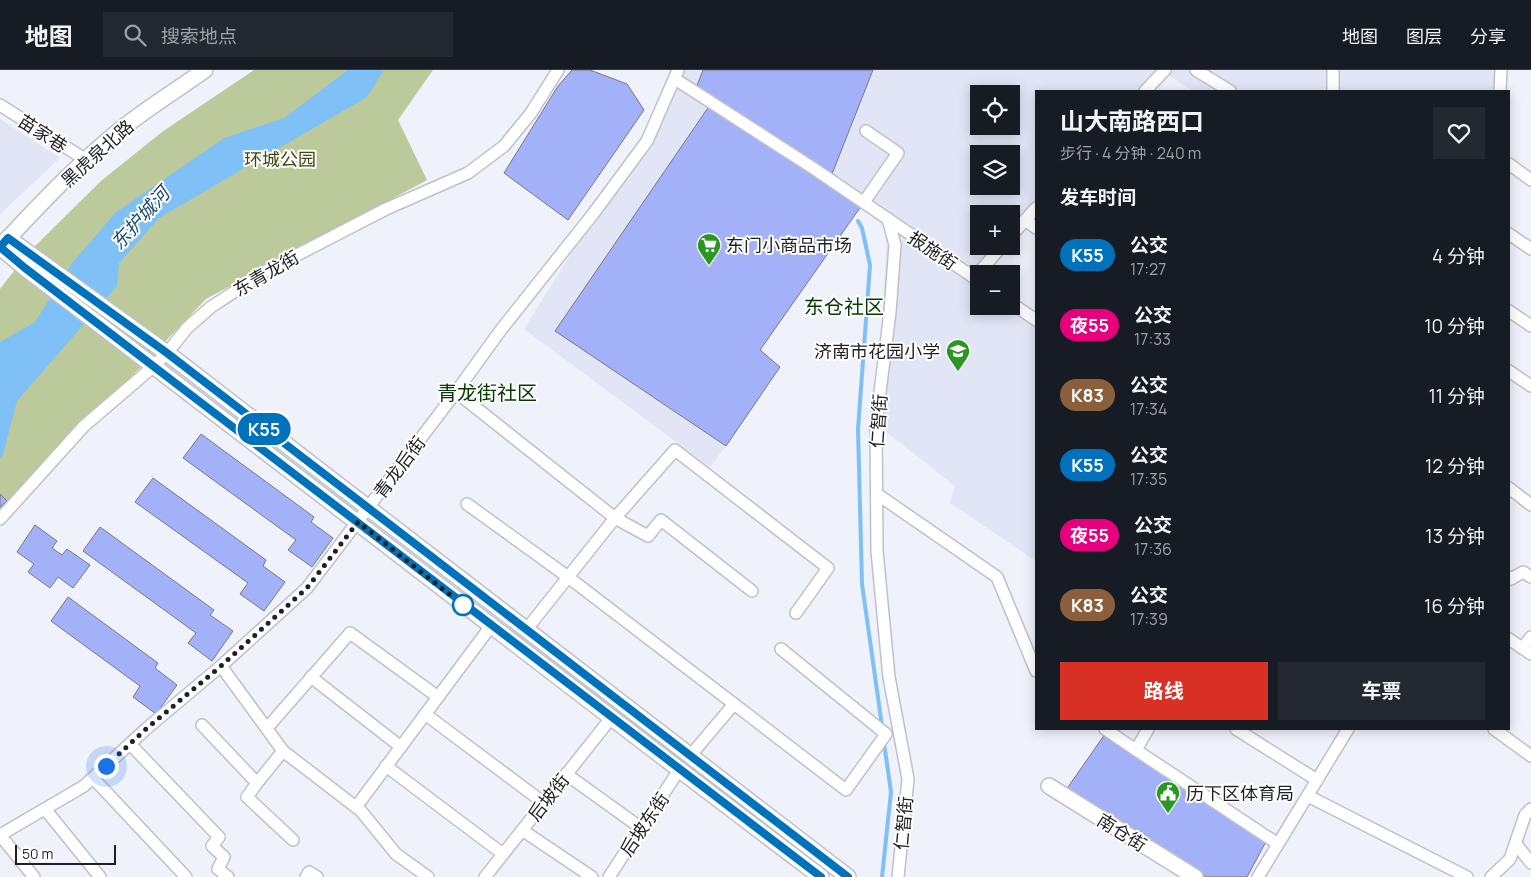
<!DOCTYPE html>
<html lang="zh">
<meta charset="utf-8">
<style>
body{margin:0;font-family:Manrope,"Noto Sans SC",sans-serif;background:#242831;color:#f1f3f6;height:100vh;display:flex;flex-direction:column;font-size:19px;white-space:nowrap}
*{box-sizing:border-box;margin:0}
p{font-size:16px;color:#9ea1a6}
.icon{flex:none;width:28px;height:28px;fill:none;stroke:currentColor;stroke-width:2;stroke-linecap:round;stroke-linejoin:round}
.map{position:relative;flex:1;overflow:hidden}
.details{position:absolute;left:1035px;top:20px;width:475px;height:640px;display:flex;flex-direction:column;background:#171b24;border-radius:0px;box-shadow:0 2px 12px #0003}
.details>*{flex:none}
.badge{padding:0 10px;border-radius:16px;font-size:18px;line-height:32px}
.fabs{position:absolute;left:970px;top:15px;display:grid;gap:10px}
.fabs a{display:grid;place-items:center;width:50px;height:50px;border-radius:0px;background:#171b24;box-shadow:0 2px 12px #0003;font-size:25px}
.scale{position:absolute;left:15px;bottom:12px;width:101px;box-sizing:border-box;padding-left:5px;border:2px solid #1f2024;border-top:0;font-size:14px;line-height:18px;white-space:nowrap;color:#1f2024;-webkit-text-stroke:4px #fff;paint-order:stroke}
.you{position:absolute;width:25px;height:25px;margin:-12px;border:4px solid #fff;border-radius:50%;background:#1a73e8;box-shadow:0 0 0 8px #1a73e833}
.map>.badge{position:absolute;translate:-50% -50%;box-shadow:0 0 0 2px #fff}
h2{padding:0 25px;font-size:19px;line-height:45px}
.round{display:grid;place-items:center;flex:none;width:52px;height:52px;border-radius:0px;background:#242831}
.summary{display:flex;align-items:center;justify-content:space-between;height:85px;padding:0 25px}
h1{font-size:24px;font-weight:700;line-height:38px}
.primary-button{display:flex;gap:10px;margin-top:auto;padding:10px 25px}
.primary-button a{flex:1;height:58px;border-radius:0px;background:#d93025;color:#fff;font-size:20px;font-weight:700;line-height:58px;text-align:center}
.primary-button a+a{background:#242831;color:#f1f3f6}
ul{padding:0;list-style:none}
li{display:flex;align-items:center;gap:15px;height:70px;padding:0 25px}
li div{flex:1}
li b{display:block;font-size:19px}
li em{font-style:normal}
li .badge{min-width:55px;font-weight:700;text-align:center}
header{display:flex;align-items:center;gap:30px;box-sizing:border-box;height:70px;padding:0 25px;background:#171b24;border-bottom:1px solid #363941}
header strong{font-size:24px}
nav{display:flex;gap:28px;margin-inline-start:auto;font-size:18px}
.search{width:350px;height:45px;background:#242831;display:flex;align-items:center;gap:12px;box-sizing:border-box;padding:0 18px;border-radius:0px;color:#9ea1a6;font-size:19px}
.map>svg:first-child{display:block}
.built{fill:#e1e5f5;fill-rule:evenodd}
.green{fill:#bcc99a}
.water{fill:#7fc0f6}
.lines{fill:none;stroke-linecap:round;stroke-linejoin:round}
.stream{stroke:#7fc0f6;stroke-width:4}
.building{fill:#a3b2f8;stroke:#767880}
.street-casing{stroke:#bfc1ca;stroke-width:14}
.secondary-casing{stroke:#bfc1ca;stroke-width:18}
.street{stroke:#fff;stroke-width:11}
.secondary{stroke:#fff;stroke-width:15}
.line-casing{stroke:#fff;stroke-width:11}
.line{stroke:#0072bc;stroke-width:8}
.walk{stroke:#1f2024;stroke-width:5;stroke-dasharray:0 9}
.stop-dot{fill:#fff;stroke:#0072bc;stroke-width:2.5}
.labels{text-anchor:middle;dominant-baseline:central;stroke-width:4;stroke-linejoin:round;paint-order:stroke}
.street-label{font-size:18px;fill:#1f2024;stroke:#fff}
.park-label{font-size:18px;fill:#3d480f;stroke:#fff}
.poi-label{font-size:18px;fill:#1f2024;stroke:#fff;text-anchor:start}
.water-label{font-size:19px;font-style:italic;fill:#1b4b6e;stroke:#fff}
.quarter-label{font-size:20px;fill:#043a01;stroke:#fff}
</style>
<header>
<strong>地图</strong>
<div class="search"><svg class="icon" aria-label="search" viewBox="0 0 24 24"><circle cx="10" cy="10" r="6"/><path d="M15 15l6 6"/></svg>搜索地点</div>
<nav><a>地图</a><a>图层</a><a>分享</a></nav>
</header>
<div class="map">
<svg width="1531" height="807" viewBox="0 0 1531 807">
<rect width="100%" height="100%" fill="#eff1fb"/>
<g class="built">
<path d="M677 0H1501L1500 21H1194L1163 2 1145 21H1036V140L1011 167V144H979V176H1003L979 211V236H1011L1036 250V491L950 433 955 416 876 354 888 149 864 133 761 279 780 297 726 376 710 397 524 259 581 168 675 9ZM979 24H1011V56H979ZM979 84H1011V116H979Z"/>
<path d="M0 49 60 88 0 144Z"/>
</g>
<path class="green" d="M254 0H433L398 50 427 110 206 229 35 407 0 449V219L28 183 101 111 162 62Z"/>
<path class="water" d="M348 0H384L367 27 159 148 119 193 117 216 17 331 3 385 0 388V272L35 252 73 192 115 143 224 68 284 48Z"/>
<g class="lines">
<g class="stream">
<path d="M858 151 862 158 870 195 858 359 862 514 882 656"/>
<path d="M882 807 891 722 884 673"/>
</g>
</g>
<g class="building">
<path d="M572 0H590L627 14 644 40 568 150 504 103 558 16Z"/>
<path d="M703 0H873L830 109 864 132 760 280 780 297 726 376 555 261 712 32 695 21Z"/>
<path d="M201 364 314 447 311 452 333 468 312 497 288 480 296 470 183 388Z"/>
<path d="M153 408 266 490 263 496 285 512 264 541 240 524 248 513 135 432Z"/>
<path d="M0 424 7 431 0 437Z"/>
<path d="M35 455 57 471 52 478 62 485 67 479 90 495 73 518 58 507 50 518 28 502 34 494 17 482Z"/>
<path d="M100 457 214 540 210 545 233 561 212 591 188 573 196 563 83 481Z"/>
<path d="M68 527 158 593 155 598 177 615 156 644 133 627 140 616 51 551Z"/>
<path d="M1105 664 1268 768 1247 807H1206L1066 720Z"/>
</g>
<g class="lines">
<g class="street-casing">
<g id="street">
<path d="M1196 0 1230 21"/>
<path d="M675 9 813 98 888 149 895 175 890 242 876 354 877 481 889 607 908 709 898 807"/>
<path d="M1145 21 1165 0"/>
<path d="M1333 21V0"/>
<path d="M1500 21 1501 0"/>
<path d="M0 35 86 90"/>
<path d="M1509 94 1531 110"/>
<path d="M864 132 898 83 866 61"/>
<path d="M888 149 979 211"/>
<path d="M1025 150 1036 158"/>
<path d="M1509 164 1531 179"/>
<path d="M1011 166 1036 138"/>
<path d="M974 208 1002 176"/>
<path d="M1011 233 1036 250"/>
<path d="M1509 241 1531 256"/>
<path d="M1509 301 1531 316"/>
<path d="M456 322 615 448 526 560"/>
<path d="M1509 418 1531 435"/>
<path d="M877 424 997 507 1036 601"/>
<path d="M467 434 568 507 734 634 690 686"/>
<path d="M0 449 84 356 154 296 167 283 187 258 211 237 266 201 386 139 468 103 504 76 531 43 558 0"/>
<path d="M1509 507 1511 509 1523 502 1531 507"/>
<path d="M752 521 661 450 648 466 615 448 675 380 828 498 796 543"/>
<path d="M1509 569 1531 584"/>
<path d="M1522 578 1531 567"/>
<path d="M221 596 283 681 361 741 396 784 428 807"/>
<path d="M311 607 401 677"/>
<path d="M734 634 846 720 886 664 781 579"/>
<path d="M425 644 544 733"/>
<path d="M202 655 257 713 283 681"/>
<path d="M267 658 350 563 438 627"/>
<path d="M1105 659 1136 680"/>
<path d="M1148 659 1136 680 1278 774"/>
<path d="M1236 659 1317 710"/>
<path d="M1494 659 1531 686"/>
<path d="M130 674 219 767 212 776 224 787 218 799 228 807"/>
<path d="M386 696 503 784"/>
<path d="M566 704 641 758"/>
<path d="M93 708 186 807"/>
<path d="M257 713 247 727 293 770"/>
<path d="M1308 726 1467 807"/>
<path d="M356 737 491 556"/>
<path d="M45 739 100 807"/>
<path d="M522 760 592 807"/>
<path d="M1516 774 1531 793"/>
<path d="M34 807 0 765 84 716 146 659 221 596 307 518 456 322 500 261 593 144 647 71 678 0"/>
<path d="M306 807 309 802 317 807"/>
<path d="M485 807 611 648"/>
<path d="M609 807 679 700"/>
<path d="M1258 807 1348 659"/>
<path d="M1491 807 1510 789 1525 745 1531 739"/>
</g>
</g>
<g class="secondary-casing">
<g id="secondary">
<path d="M8 168 167 283 848 807"/>
<path d="M2 175C39 135 78 94 120 60 147 38 177 20 205 0"/>
<path d="M0 177 25 198C291 400 554 606 821 807"/>
<path d="M1049 716 1195 807"/>
</g>
</g>
<use href="#street" class="street"/>
<use href="#secondary" class="secondary"/>
</g>
<g class="lines">
<g class="line-casing">
<path id="line" d="M821 807 25 198 0 177 8 168 167 283 848 807"/>
</g>
<use href="#line" class="line"/>
<path class="walk" d="M106 696 146 659 221 596 307 518 358 452 463 535"/>
</g>
<defs>
<g id="supermarket-pin" transform="scale(1.25)"><path d="M0 17L-7.5 6A9.5 9.5 0 1 1 7.5 6Z" fill="#2b9722" stroke="#fff"/><path d="M-6-5.5h2.5l.6 2H6L4.5 2H-2.5L-4.4-4H-6ZM-1.5 3.2a1.3 1.3 0 1 0 .1 0ZM3 3.2a1.3 1.3 0 1 0 .1 0Z" fill="#fff"/></g>
<g id="school-pin" transform="scale(1.25)"><path d="M0 17L-7.5 6A9.5 9.5 0 1 1 7.5 6Z" fill="#2b9722" stroke="#fff"/><path d="M0-5L7-2L0 1L-7-2ZM-4 1L0 2.5L4 1V4Q0 6-4 4Z" fill="#fff"/></g>
<g id="civic-pin" transform="scale(1.25)"><path d="M0 17L-7.5 6A9.5 9.5 0 1 1 7.5 6Z" fill="#2b9722" stroke="#fff"/><path d="M-.6-6.5H3V-4.5H.6V-3L4-1V1h2V6H-6V1h2V-1L-.6-3ZM-1.2 2.5V6h2.4V2.5Z" fill="#fff"/></g>
</defs>
<g fill-rule="evenodd">
<use href="#supermarket-pin" x="709" y="175"/>
<use href="#school-pin" x="958" y="281"/>
<use href="#civic-pin" x="1168" y="723"/>
</g>
<circle class="stop-dot" cx="463" cy="535" r="10"/>
<g class="labels">
<g class="street-label">
<text transform="translate(43 63) rotate(33)">苗家巷</text>
<text transform="translate(97 83) rotate(-42)">黑虎泉北路</text>
<text transform="translate(933 180) rotate(34)">报施街</text>
<text transform="translate(266 203) rotate(-30)">东青龙街</text>
<text transform="translate(878 351) rotate(-86)">仁智街</text>
<text transform="translate(399 397) rotate(-53)">青龙后街</text>
<text transform="translate(548 727) rotate(-52)">后坡街</text>
<text transform="translate(903 753) rotate(-85)">仁智街</text>
<text transform="translate(644 754) rotate(-56)">后坡东街</text>
<text transform="translate(1122 762) rotate(32)">南仓街</text>
</g>
<g class="park-label">
<text x="280" y="89">环城公园</text>
</g>
<g class="poi-label">
<text x="726" y="175">东门小商品市场</text>
<text x="940" y="281" text-anchor="end">济南市花园小学</text>
<text x="1186" y="723">历下区体育局</text>
</g>
<g class="water-label">
<text transform="translate(140 148) rotate(-48)">东护城河</text>
</g>
<g class="quarter-label">
<text x="844" y="236">东仓社区</text>
<text x="487" y="322">青龙街社区</text>
</g>
</g>
</svg>
<div class="fabs">
<a><svg class="icon" aria-label="locate" viewBox="0 0 24 24"><circle cx="12" cy="12" r="6"/><path d="M12 2v4M12 18v4M2 12h4M18 12h4"/></svg></a>
<a><svg class="icon" aria-label="layers" viewBox="0 0 24 24"><path d="M12 4l9 5-9 5-9-5zM3 14l9 5 9-5"/></svg></a>
<a>+</a>
<a>−</a>
</div>
<div class="scale">50 m</div>
<div class="you" style="left:106px;top:696px"></div>
<b class="badge" style="left:264px;top:359px;background:#0072bc;color:#fff">K55</b>
<section class="details">
<div class="summary"><div><h1>山大南路西口</h1><p>步行 · 4 分钟 · 240 m</p></div><a class="round"><svg class="icon" aria-label="heart" viewBox="0 0 24 24"><path d="M12 20l-8-8c-3-5 5-10 8-4 3-6 11-1 8 4z"/></svg></a></div>
<h2>发车时间</h2>
<ul>
<li><span class="badge" style="background:#0072bc;color:#fff">K55</span><div><b>公交</b><p>17:27</p></div><em>4 分钟</em></li>
<li><span class="badge" style="background:#e6007e;color:#fff">夜55</span><div><b>公交</b><p>17:33</p></div><em>10 分钟</em></li>
<li><span class="badge" style="background:#8b5e3c;color:#fff">K83</span><div><b>公交</b><p>17:34</p></div><em>11 分钟</em></li>
<li><span class="badge" style="background:#0072bc;color:#fff">K55</span><div><b>公交</b><p>17:35</p></div><em>12 分钟</em></li>
<li><span class="badge" style="background:#e6007e;color:#fff">夜55</span><div><b>公交</b><p>17:36</p></div><em>13 分钟</em></li>
<li><span class="badge" style="background:#8b5e3c;color:#fff">K83</span><div><b>公交</b><p>17:39</p></div><em>16 分钟</em></li>
</ul>
<div class="primary-button"><a>路线</a><a>车票</a></div>
</section>
</div>
